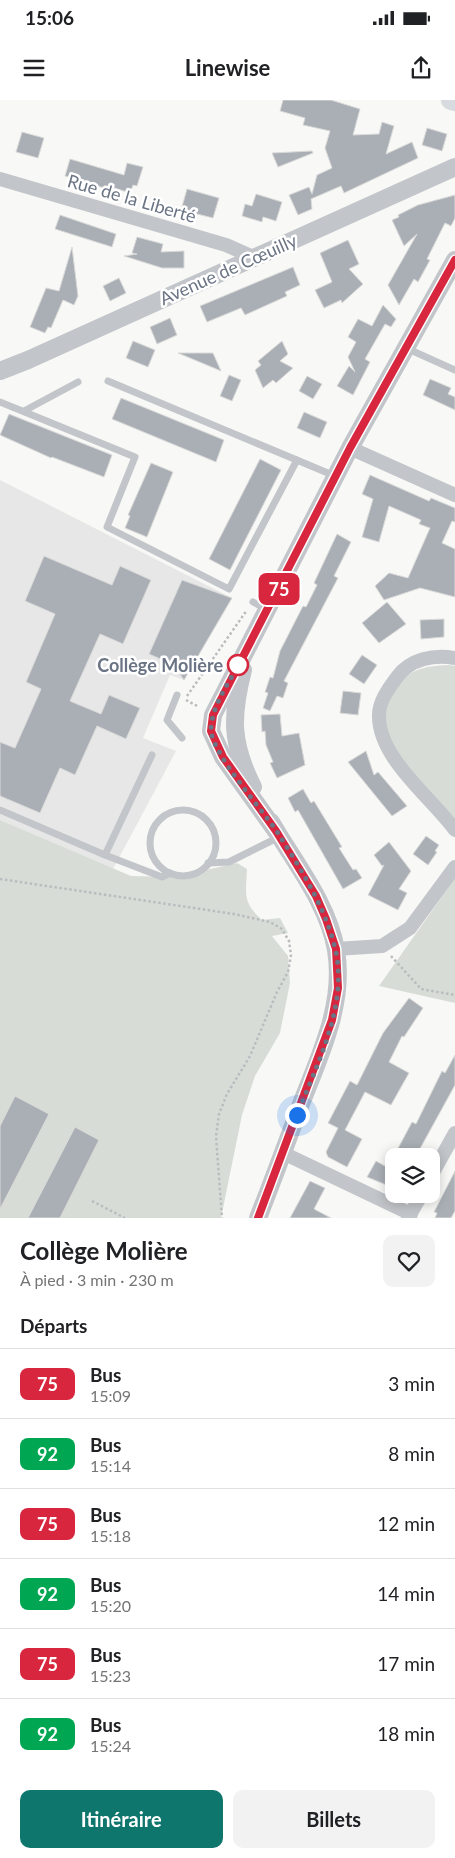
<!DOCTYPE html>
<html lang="fr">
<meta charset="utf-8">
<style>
body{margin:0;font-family:Lato,sans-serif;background:#f2f2f2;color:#202124;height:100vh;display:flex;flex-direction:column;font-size:19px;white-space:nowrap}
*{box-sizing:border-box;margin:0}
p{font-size:16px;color:#757577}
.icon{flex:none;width:28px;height:28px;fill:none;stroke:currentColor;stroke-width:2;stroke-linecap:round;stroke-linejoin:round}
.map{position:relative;height:1118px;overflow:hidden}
.side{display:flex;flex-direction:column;background:#fff;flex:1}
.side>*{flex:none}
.badge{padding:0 10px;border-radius:8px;font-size:18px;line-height:32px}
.buttons{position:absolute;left:385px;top:1048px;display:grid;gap:10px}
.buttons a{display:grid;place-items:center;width:55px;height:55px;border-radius:10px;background:#fff;box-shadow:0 2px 12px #0003;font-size:25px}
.you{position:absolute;width:25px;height:25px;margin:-12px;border:4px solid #fff;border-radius:50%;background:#1a73e8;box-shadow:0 0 0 8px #1a73e833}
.map>.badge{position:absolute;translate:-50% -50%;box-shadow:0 0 0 2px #fff}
h2{padding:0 20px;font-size:19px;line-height:45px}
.round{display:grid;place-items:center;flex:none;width:52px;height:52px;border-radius:10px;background:#f2f2f2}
.summary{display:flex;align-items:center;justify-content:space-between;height:85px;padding:0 20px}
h1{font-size:24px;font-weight:700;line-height:38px}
.action{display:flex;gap:10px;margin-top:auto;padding:10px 20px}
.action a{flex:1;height:58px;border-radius:10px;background:#0f766e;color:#fff;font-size:20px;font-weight:700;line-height:58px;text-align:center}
.action a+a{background:#f2f2f2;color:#202124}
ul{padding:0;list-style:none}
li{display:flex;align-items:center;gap:15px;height:70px;padding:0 20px;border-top:1px solid #e0e0e0}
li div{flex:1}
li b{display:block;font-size:19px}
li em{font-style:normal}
li .badge{min-width:55px;font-weight:700;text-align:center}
.status{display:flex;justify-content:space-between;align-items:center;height:35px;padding:0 25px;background:#fff;direction:ltr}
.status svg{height:14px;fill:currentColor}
header{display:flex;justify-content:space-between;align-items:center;height:65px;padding:0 20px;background:#fff;font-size:22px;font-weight:700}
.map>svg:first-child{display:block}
.built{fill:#e6e7e6}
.green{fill:#d7ddd6}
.building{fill:#aaafb6;stroke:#dadad9}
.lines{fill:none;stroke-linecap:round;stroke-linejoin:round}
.path{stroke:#babcbf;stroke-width:2.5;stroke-dasharray:2.5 2.5;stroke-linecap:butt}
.service{stroke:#c2c5c9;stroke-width:7}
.minor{stroke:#c2c5c9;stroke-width:14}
.tertiary{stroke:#c2c5c9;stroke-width:18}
.secondary{stroke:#d7dade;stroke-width:20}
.line-casing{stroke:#fff;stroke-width:11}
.line{stroke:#d7263d;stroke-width:8}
.walk{stroke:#6a7484;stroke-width:5;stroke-dasharray:0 9}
.stop-dot{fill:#fff;stroke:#d7263d;stroke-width:2.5}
.labels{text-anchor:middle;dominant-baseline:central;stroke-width:5;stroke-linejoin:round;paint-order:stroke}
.street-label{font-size:18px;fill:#6a7484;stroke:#fff}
.stop-label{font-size:18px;font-weight:bold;fill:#6a7484;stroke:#fff;text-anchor:end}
</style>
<div class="status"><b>15:06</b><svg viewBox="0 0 49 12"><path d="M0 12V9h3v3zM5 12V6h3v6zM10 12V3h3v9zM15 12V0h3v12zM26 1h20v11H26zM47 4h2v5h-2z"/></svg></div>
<header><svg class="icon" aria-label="menu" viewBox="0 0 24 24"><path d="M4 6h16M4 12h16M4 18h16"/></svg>Linewise<svg class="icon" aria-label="share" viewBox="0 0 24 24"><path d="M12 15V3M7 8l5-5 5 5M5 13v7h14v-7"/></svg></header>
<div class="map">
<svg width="455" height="1118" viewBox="0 0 455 1118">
<rect width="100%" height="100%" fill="#f8f8f6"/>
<path class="built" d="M0 380 232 498 184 580 170 575 143 638 176 651 113 769 0 720Z"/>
<g class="green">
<path d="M449 565 455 566V720C442 705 388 648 385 632 383 618 385 603 393 592 408 569 423 566 449 565Z"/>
<path d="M0 720 131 776 175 777 237 763 247 769C246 794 242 802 262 820L280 818 288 833 272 836 288 856 290 883 280 933 255 976 242 1015 221 1118H0Z"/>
<path d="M455 778V903L379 886Z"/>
</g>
<g class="building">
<path d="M283 0H331L360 9 353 35 379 34 382 22 394 26 386 54 412 42 418 58 344 93 341 86 311 99 312 109 298 115 289 95 309 87 312 94 317 75 332 68 325 48 330 31 303 25 305 18 280 11Z"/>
<path d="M427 28 447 34 442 51 422 45Z"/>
<path d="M22 32 44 38 38 58 16 52Z"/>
<path d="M312 51 313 53 278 67 272 53Z"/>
<path d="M70 59 124 75 127 63 143 67 137 86 133 85 130 93 111 87 104 86V88L65 76Z"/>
<path d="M187 89 219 98 213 118 181 110Z"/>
<path d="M256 94 282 102 276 121 263 117 262 122 242 116 245 104 252 106Z"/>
<path d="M455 95V118L451 126 445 123 427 159 430 160 418 182 414 179 399 205 388 185 417 134 404 146 392 120 399 117 398 115 418 105Z"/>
<path d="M60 115 116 134 112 147 55 129Z"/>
<path d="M137 137 163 144 161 152 184 151V168H162L124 156 137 154 132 153Z"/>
<path d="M348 140 359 164 349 169 363 184 342 203 341 200 324 208 315 190 332 182 320 153Z"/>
<path d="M72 147 78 196 74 205 63 200 51 228 48 227 45 233 30 227 46 188 59 191Z"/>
<path d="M293 167 300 185 285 192 287 196 245 215 241 208 207 222 200 206Z"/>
<path d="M119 178 126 193 110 201 103 186Z"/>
<path d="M383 205 396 219 391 227 385 224 365 259 370 262 353 295 337 286 349 266 355 272 348 257 356 242 348 237 358 219 372 226Z"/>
<path d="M170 218 177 235 157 244 150 227Z"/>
<path d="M133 241 155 250 148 267 126 258Z"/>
<path d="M282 241 288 254 280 261 293 268 276 283 273 280 263 288 255 270 261 265 258 261Z"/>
<path d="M178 253H213L221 271Z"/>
<path d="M229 275 241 280 232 301 220 296Z"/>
<path d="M307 276 322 284 313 299 299 291Z"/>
<path d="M430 279 451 288 448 294 455 297V310L423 295Z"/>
<path d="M121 298 224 340 216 362 112 319Z"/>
<path d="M304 312 327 322 320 338 297 328Z"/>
<path d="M9 314 112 355 104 377 52 357 51 358 0 335Z"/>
<path d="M260 359 281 370 230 470 209 459Z"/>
<path d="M151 363 173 372 147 437 125 428 130 416 128 415Z"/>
<path d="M370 375 429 401 431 398 455 408V422L452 421 442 443 455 449V497L420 488 384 500 375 486 389 473 408 478 430 428 419 424 421 420 389 406 379 442 362 437 373 399 362 394Z"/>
<path d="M337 434 351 442 334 476 338 478 284 581 288 583 283 598 277 596 270 611 263 608 268 593 265 592 270 577 273 578 280 551 303 506 306 507 317 485 314 483Z"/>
<path d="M44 456 112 485 120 466 151 480 123 544 100 534 70 601 101 614 109 595 140 608 126 639 97 626 75 675 60 668 40 713 0 696V642L15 648 41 589 26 582 55 514 25 501Z"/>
<path d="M182 480 232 498 184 580 174 565 149 554Z"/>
<path d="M387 502 406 524 379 543 362 523Z"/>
<path d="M444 519V537L421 539 420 520Z"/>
<path d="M362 555 377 565 364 584 349 574Z"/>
<path d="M343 591 361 593 358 615 340 613Z"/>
<path d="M280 614 282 636 299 633 305 665 277 678 270 663 273 662 266 645 265 631 262 632 261 615Z"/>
<path d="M366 651 374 675 378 672 407 706 392 716 348 662Z"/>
<path d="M303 689 311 703 314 701 342 747 339 748 353 770 356 769 362 778 343 789 298 710 295 712 288 698Z"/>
<path d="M426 736 439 745 435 751 437 752 428 765 413 754Z"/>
<path d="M389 742 411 771 399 789 407 793 398 810 368 795 384 765 382 766 374 755Z"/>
<path d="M409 898 423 908 404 937 402 936 389 962 409 973 391 1005 365 992 345 1030 362 1039 347 1067 328 1057 326 1052 338 1028 328 1023 350 981 357 985 383 933Z"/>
<path d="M455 955V985L416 1056H394L412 1022 416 1024 442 971 445 973Z"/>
<path d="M15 996 49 1014 0 1109V1026Z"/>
<path d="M75 1027 99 1040 60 1118H28Z"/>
<path d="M376 1061 390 1069 388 1072 394 1076 389 1086 367 1077Z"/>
<path d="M455 1071V1111L451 1118H435L437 1113 434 1112Z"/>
<path d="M310 1081 325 1088 314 1109 331 1118H290Z"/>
</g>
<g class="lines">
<g class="path">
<path d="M187 596 247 510"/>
<path d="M186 600 199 607"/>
<path d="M0 779 234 814 270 822 282 829 289 841 291 855 288 872 277 892 250 956 227 994 219 1014 216 1036 222 1118"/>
<path d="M391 856 421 889 455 895"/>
<path d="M92 1101 125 1118"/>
</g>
<g class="service">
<path d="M406 248 455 270"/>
<path d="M108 281 335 376"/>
<path d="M0 302 135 357 107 427 229 489 297 360"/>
<path d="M24 311 78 282"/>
<path d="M253 502 268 510"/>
<path d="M177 595 167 620 182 638"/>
<path d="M0 710 105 755 152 655"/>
<circle cx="183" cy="743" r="33"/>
<path d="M105 755 162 777 170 773"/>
<path d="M208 763 229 762 279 737"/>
</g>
<g class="minor">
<path d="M0 79 226 145 253 157"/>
<path d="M350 348 455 395"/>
<path d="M455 558C434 554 410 559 397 577 389 588 379 601 379 615 378 658 431 697 455 730"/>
<path d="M336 849 382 846 410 828 455 767"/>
<path d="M283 1053 411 1114"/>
<path d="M431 1076 455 1033"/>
<path d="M408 1118 422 1094"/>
</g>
<g class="tertiary">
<path d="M0 271 28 260 455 67"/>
<path d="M243 570C231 617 231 643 253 687"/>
<path d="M276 731 223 657 211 631 213 615 350 348 455 160"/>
<path d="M258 1118C273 1080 287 1042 301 1004 320 955 345 904 336 850 328 803 294 762 271 722"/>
</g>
<path class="secondary" d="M451 0 455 1"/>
</g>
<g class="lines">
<g class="line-casing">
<path id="line" d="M258 1118 332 920 338 888 336 849 326 819 316 796 276 731 223 657 211 631 213 615 350 348 455 160"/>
</g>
<use href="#line" class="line"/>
<path class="walk" d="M238 565 242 560C230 580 212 605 211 629 210 651 262 710 276 730 299 766 325 806 335 848 349 904 317 964 297 1015"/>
</g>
<circle class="stop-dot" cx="238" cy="565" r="10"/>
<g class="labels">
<g class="street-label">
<text transform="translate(132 98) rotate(16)">Rue de la Liberté</text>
<text transform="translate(228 169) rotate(-24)">Avenue de Cœuilly</text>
</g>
<g class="stop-label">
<text x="223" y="565">Collège Molière</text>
</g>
</g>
</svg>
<div class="buttons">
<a><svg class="icon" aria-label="layers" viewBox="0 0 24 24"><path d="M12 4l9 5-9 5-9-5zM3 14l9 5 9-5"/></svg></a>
</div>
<div class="you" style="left:297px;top:1015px"></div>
<b class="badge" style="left:279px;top:489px;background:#d7263d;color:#fff">75</b>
</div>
<section class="side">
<div class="summary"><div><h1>Collège Molière</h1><p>À pied · 3 min · 230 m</p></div><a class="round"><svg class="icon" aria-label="heart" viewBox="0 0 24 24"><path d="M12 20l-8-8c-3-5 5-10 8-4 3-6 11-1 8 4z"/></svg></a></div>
<h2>Départs</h2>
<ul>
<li><span class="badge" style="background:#d7263d;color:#fff">75</span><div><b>Bus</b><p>15:09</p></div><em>3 min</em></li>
<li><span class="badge" style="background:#00a651;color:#fff">92</span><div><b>Bus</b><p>15:14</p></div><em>8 min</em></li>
<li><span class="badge" style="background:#d7263d;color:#fff">75</span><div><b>Bus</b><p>15:18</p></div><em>12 min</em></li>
<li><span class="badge" style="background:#00a651;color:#fff">92</span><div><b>Bus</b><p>15:20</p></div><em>14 min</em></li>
<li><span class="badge" style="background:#d7263d;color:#fff">75</span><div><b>Bus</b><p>15:23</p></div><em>17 min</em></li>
<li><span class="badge" style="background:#00a651;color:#fff">92</span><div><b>Bus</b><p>15:24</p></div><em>18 min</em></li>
</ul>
<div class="action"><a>Itinéraire</a><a>Billets</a></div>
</section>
